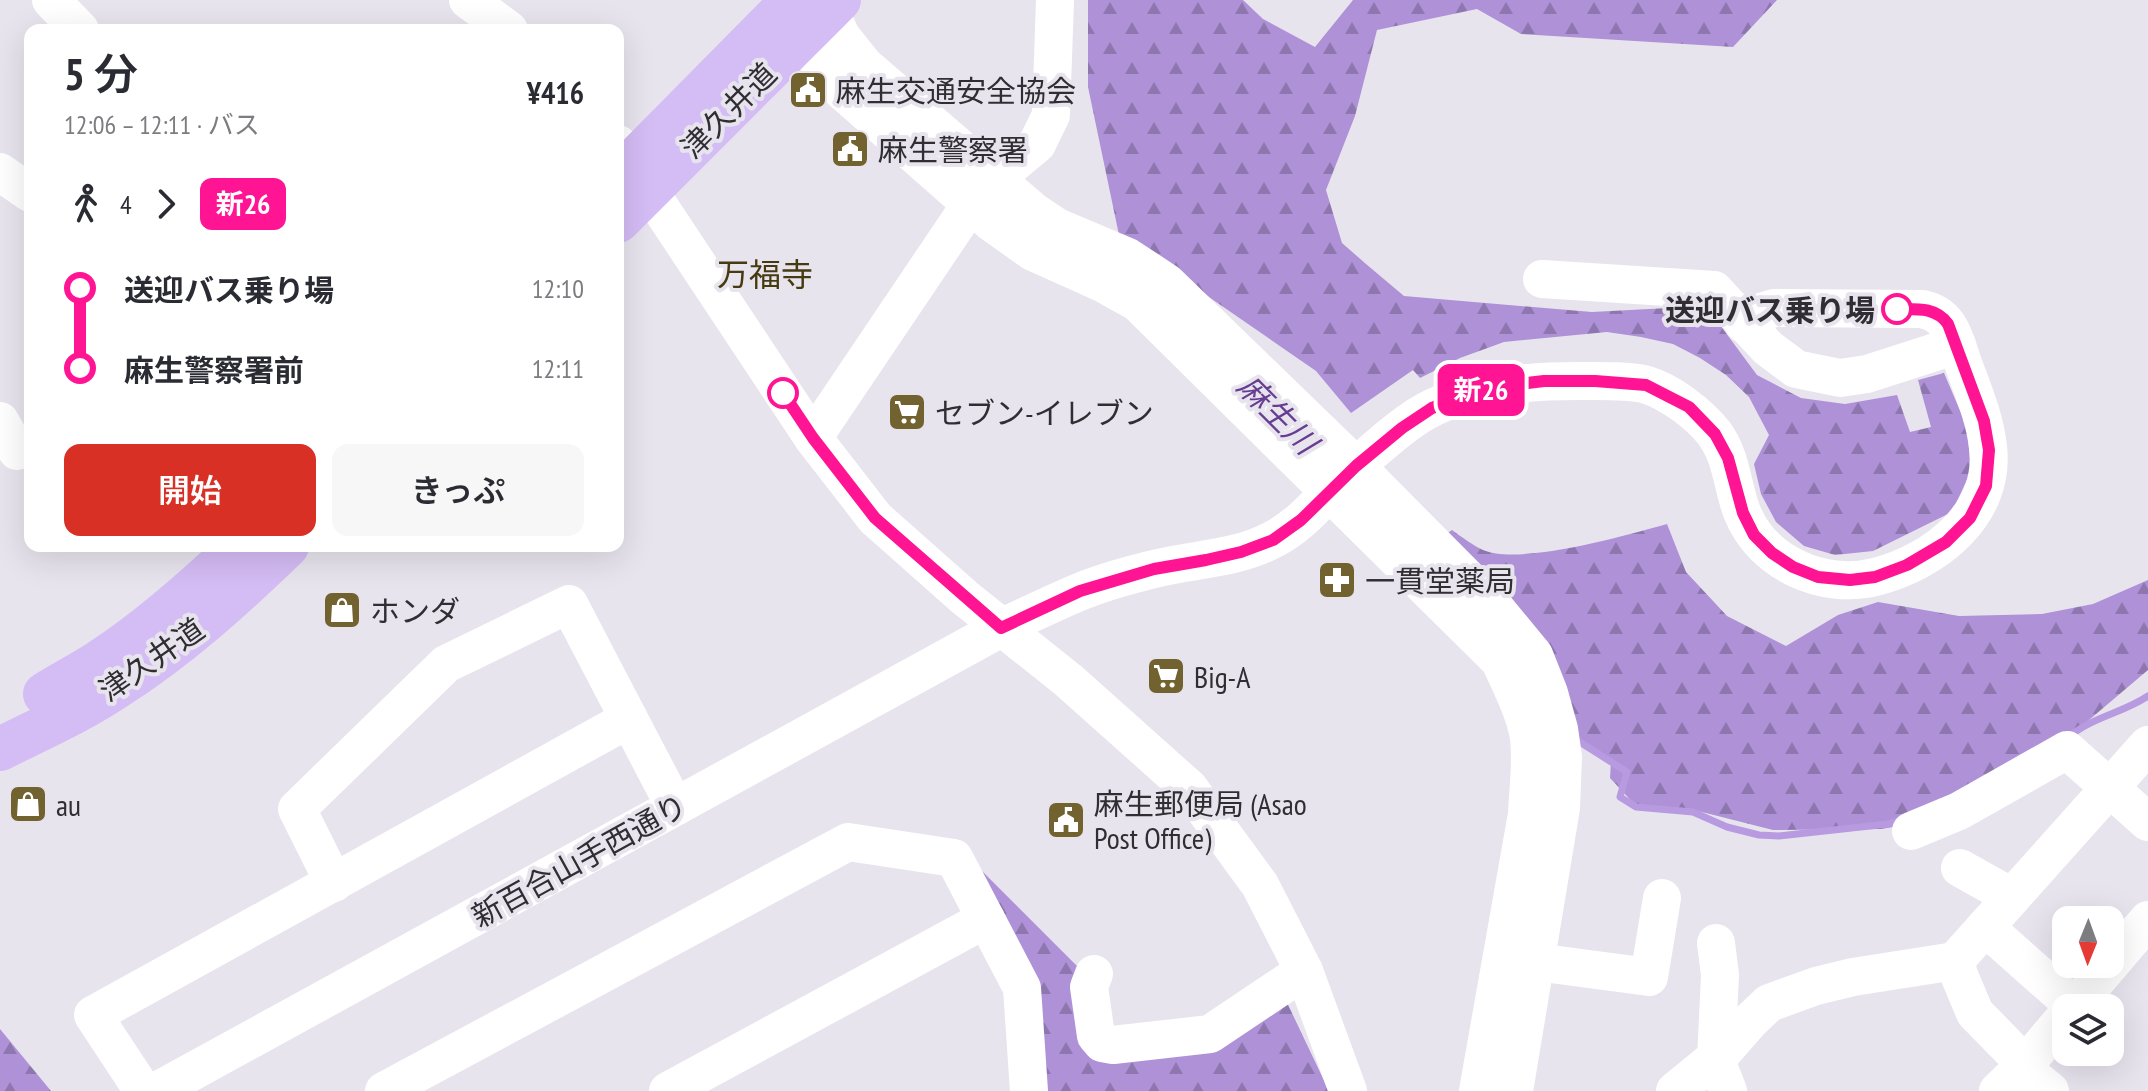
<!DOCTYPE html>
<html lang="ja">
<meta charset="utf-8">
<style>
body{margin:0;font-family:"PT Sans Narrow","Noto Sans JP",sans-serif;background:#f7f7f7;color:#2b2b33;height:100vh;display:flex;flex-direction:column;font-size:30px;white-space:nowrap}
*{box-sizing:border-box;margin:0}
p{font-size:26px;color:#7c7c81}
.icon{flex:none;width:44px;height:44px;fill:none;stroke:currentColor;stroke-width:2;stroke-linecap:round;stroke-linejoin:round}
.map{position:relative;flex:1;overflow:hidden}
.drawer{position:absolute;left:24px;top:24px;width:600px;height:528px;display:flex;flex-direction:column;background:#fff;border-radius:16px;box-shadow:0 8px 32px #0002}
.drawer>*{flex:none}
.badge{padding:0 16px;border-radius:12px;font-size:28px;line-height:52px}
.needle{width:52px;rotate:181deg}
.fabs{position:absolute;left:2052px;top:906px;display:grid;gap:16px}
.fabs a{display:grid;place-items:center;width:72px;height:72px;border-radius:16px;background:#fff;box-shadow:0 8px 32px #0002;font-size:40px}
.map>.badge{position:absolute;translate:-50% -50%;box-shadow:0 0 0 4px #fff}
.legs{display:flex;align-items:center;gap:12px;height:88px;padding:0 40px;font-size:26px}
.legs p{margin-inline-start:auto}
.overview{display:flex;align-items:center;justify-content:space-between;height:136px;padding:0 40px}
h1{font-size:44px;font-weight:600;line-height:60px}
.cta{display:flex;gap:16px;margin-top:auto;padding:16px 40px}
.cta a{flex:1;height:92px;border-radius:16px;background:#d93025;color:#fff;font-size:32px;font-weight:600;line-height:92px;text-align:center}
.cta a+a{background:#f7f7f7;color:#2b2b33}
ul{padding:0 40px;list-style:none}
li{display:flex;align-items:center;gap:28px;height:80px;font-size:30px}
li i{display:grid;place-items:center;width:12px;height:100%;margin:0 10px;background:currentColor}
li i::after{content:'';width:20px;height:20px;margin:-10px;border:6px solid;border-radius:50%;background:#fff}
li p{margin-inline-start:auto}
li:first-child i{background:linear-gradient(#0000 50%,currentColor 0)}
li:last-child i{background:linear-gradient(currentColor 50%,#0000 0)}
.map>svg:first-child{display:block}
.forest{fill:url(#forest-firs)}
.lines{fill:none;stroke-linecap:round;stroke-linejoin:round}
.stream{stroke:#b79ae0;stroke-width:7}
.minor{stroke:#fff;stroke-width:38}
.major{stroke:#d4bcf4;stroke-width:44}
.line-1-casing{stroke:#fff;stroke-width:18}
.line-1{stroke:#ff1493;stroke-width:12}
.stop-1-dot{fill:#fff;stroke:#ff1493;stroke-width:4}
.labels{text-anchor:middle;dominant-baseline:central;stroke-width:8;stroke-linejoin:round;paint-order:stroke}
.poi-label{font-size:30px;fill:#302e32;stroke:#e8e4ee;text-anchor:start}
.street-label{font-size:30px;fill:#302e32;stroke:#e8e4ee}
.stop-label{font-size:30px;font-weight:bold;fill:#302e32;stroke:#e8e4ee;text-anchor:end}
.neighbourhood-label{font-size:32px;fill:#463a10;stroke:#e8e4ee}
.water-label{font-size:32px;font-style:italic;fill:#653e92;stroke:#e8e4ee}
</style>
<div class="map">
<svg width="2148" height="1091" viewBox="0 0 2148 1091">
<defs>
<pattern id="forest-firs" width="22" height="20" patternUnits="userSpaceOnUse" patternTransform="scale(2)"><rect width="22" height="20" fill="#ae91d7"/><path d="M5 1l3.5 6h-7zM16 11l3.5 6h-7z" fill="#8e77af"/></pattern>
</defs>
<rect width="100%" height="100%" fill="#e8e4ee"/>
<g class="forest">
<path d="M1088 0H1243L1263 19 1315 47 1353 0H1777L1733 47 1521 34 1477 9 1377 30 1355 116 1326 190 1342 243 1366 264 1404 296 1592 312 1706 306 1757 375 1801 398 1845 404 1897 395 1910 432 1931 427 1918 380 1944 373 1967 427 1971 471 1952 512 1873 551 1835 555 1804 546 1776 522 1761 494 1754 464 1769 435 1749 397 1726 375 1700 358 1673 344 1641 337 1607 332 1504 342 1460 358 1420 378 1413 370 1351 413 1316 371 1119 235 1088 87Z"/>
<path d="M1667 524 1686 572 1727 616 1786 646 1838 615 1878 602 1959 616 2042 614 2093 604 2148 580V670L2063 742 1917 823 1881 829 1773 830 1698 811 1637 807 1610 778 1611 761 1573 735 1439 539 1452 530C1462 537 1472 545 1483 550 1520 566 1627 535 1667 524Z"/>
<path d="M958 847 1079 968 1095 1052 1282 992 1329 1091H1041Z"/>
<path d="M0 1029 51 1091H0Z"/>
</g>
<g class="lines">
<g class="stream">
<path d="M2069 737C2092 717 2123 713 2148 696"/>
<path d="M1575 739 1627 772 1620 797 1636 807 1693 812 1727 827 1759 835 1779 836 1888 824 1903 820"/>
</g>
<g class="minor">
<path d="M51 0 80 30"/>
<path d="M468 0 509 30"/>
<path d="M829 10 841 36 865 66 1033 211 1057 227 1128 257 1166 282 1356 466 1487 598 1534 655 1549 693 1559 729 1563 757 1561 808 1514 1091"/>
<path d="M800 39 840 89 992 223 1033 252 1102 283 1138 303 1500 661C1511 686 1525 712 1529 738 1532 763 1528 789 1527 814L1478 1091"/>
<path d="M618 144 813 438 875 518 964 597 1068 680 1189 788 1260 885 1304 971 1348 1091"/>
<path d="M0 172 30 193"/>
<path d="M995 179 1037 144 1051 115 1055 0"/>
<path d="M1542 279 1714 290 1768 348 1796 369 1840 378 1867 374 1957 345"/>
<path d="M0 421 17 451"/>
<path d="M813 438 970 205"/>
<path d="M1911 831 1959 811 2067 750 2148 822"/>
<path d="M1960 868 2012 897"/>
<path d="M334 883 297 809 446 664 569 604 629 719"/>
<path d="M1985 927 2074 1006"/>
<path d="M1716 943 1720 975 1716 1060 1728 1091"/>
<path d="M1955 961 1959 975 1975 1013 2020 1059 2022 1068 2050 1091"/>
<path d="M1536 962 1649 977 1662 898"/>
<path d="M1094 974 1089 987 1096 1036 1102 1043 1113 1045 1210 1034 1304 971"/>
<path d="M2073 1008 2148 920"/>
<path d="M143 1091 93 1015 629 719 675 807"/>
<path d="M157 1091 1001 628C1026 616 1051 604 1077 593 1100 583 1126 576 1150 570 1191 559 1234 560 1272 540 1306 523 1328 490 1356 466 1378 447 1408 419 1434 407 1479 385 1528 381 1577 381 1594 381 1632 380 1647 385 1670 392 1699 414 1714 433 1732 457 1732 486 1742 512 1762 563 1823 590 1875 577 1935 562 1996 514 1988 447 1985 419 1974 393 1964 366 1955 341 1952 315 1922 309L1774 308 1758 313 1744 324"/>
<path d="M384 1091 848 842 954 858 1022 988 1029 1091"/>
<path d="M668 1091 986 919"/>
<path d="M1675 1091 1708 1064 1716 1060 1750 1021 1769 1003 1816 986 1853 977 1955 961 2148 745"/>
<path d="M1998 1091 2022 1068 2066 1016"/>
</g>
<g class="major">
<path d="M618 177 793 0"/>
<path d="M618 221 839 0"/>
<path d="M45 694C63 683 82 673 99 662 150 629 196 588 240 546"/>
<path d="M0 749C38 730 79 712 115 688 178 648 233 598 287 546"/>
</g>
</g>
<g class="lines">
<g class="line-1-casing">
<path id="line-1" d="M783 393 813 438 875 518 1001 628 1080 591 1154 569 1206 560 1241 552 1273 540 1301 520 1356 466 1402 428 1432 408 1486 388 1544 381H1595L1646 385 1689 407 1715 434 1728 458 1743 513 1754 535 1772 553 1793 567 1818 577 1850 580 1875 577 1907 565 1946 542 1970 518 1986 486 1989 450 1984 421 1948 324C1936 307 1917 309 1897 309"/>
</g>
<use href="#line-1" class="line-1"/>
</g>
<defs>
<g id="civic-square" transform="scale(2)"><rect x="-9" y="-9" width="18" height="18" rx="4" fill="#71622f" stroke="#e8e4ee"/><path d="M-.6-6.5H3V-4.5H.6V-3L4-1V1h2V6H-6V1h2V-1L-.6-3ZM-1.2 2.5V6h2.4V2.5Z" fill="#fff"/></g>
<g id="supermarket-square" transform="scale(2)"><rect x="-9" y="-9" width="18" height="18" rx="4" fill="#71622f" stroke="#e8e4ee"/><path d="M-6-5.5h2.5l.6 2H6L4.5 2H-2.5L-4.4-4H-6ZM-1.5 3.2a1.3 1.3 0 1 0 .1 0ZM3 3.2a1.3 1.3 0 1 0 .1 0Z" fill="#fff"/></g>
<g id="pharmacy-square" transform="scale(2)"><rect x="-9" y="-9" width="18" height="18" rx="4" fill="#71622f" stroke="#e8e4ee"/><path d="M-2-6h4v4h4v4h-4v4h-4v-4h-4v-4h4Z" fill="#fff"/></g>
<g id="shop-square" transform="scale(2)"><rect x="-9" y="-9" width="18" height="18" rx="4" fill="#71622f" stroke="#e8e4ee"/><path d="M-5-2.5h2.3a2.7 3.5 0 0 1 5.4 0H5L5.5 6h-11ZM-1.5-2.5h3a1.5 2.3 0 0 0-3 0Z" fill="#fff"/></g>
</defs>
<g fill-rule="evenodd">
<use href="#civic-square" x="808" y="90"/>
<use href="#civic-square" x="850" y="149"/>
<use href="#supermarket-square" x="907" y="412"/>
<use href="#pharmacy-square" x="1337" y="580"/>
<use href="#shop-square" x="342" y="610"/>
<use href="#supermarket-square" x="1166" y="676"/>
<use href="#shop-square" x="28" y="804"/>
<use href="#civic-square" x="1066" y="820"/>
</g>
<g class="stop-1-dot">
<circle cx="1897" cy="309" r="14"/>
<circle cx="783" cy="393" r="14"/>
</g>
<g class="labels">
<g class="poi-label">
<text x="836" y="90">麻生交通安全協会</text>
<text x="878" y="149">麻生警察署</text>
<text x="935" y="412">セブン-イレブン</text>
<text x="1365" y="580">一貫堂薬局</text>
<text x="370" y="610">ホンダ</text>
<text x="1194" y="676">Big-A</text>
<text x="1094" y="803">麻生郵便局 (Asao<tspan x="1094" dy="34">Post Office)</tspan></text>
<text x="56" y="804">au</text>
</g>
<g class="street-label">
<text transform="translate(728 110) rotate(-45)">津久井道</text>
<text transform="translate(151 659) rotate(-35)">津久井道</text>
<text transform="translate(579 860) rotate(-29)">新百合山手西通り</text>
</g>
<g class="stop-label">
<text x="1875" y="309">送迎バス乗り場</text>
</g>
<g class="neighbourhood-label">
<text x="765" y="274">万福寺</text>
</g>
<g class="water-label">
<text transform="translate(1278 414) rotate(45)">麻生川</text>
</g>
</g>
</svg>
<div class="fabs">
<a><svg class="needle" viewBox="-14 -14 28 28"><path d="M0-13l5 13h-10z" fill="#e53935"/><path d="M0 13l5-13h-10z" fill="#7c7c81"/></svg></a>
<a><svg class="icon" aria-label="layers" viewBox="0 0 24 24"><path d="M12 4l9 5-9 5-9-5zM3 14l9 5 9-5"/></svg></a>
</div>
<b class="badge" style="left:1481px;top:390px;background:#ff1493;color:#fff">新26</b>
<section class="drawer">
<div class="overview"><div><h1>5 分</h1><p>12:06 – 12:11 · バス</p></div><b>¥416</b></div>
<div class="legs"><svg class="icon" aria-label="walk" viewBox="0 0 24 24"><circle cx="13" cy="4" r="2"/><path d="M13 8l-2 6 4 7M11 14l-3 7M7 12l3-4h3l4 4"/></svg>4<svg class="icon" aria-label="forward" viewBox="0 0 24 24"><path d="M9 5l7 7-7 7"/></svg><b class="badge" style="background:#ff1493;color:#fff">新26</b></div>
<ul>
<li><i style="color:#ff1493"></i><b>送迎バス乗り場</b><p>12:10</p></li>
<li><i style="color:#ff1493"></i><b>麻生警察署前</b><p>12:11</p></li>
</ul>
<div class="cta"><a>開始</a><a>きっぷ</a></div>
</section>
</div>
